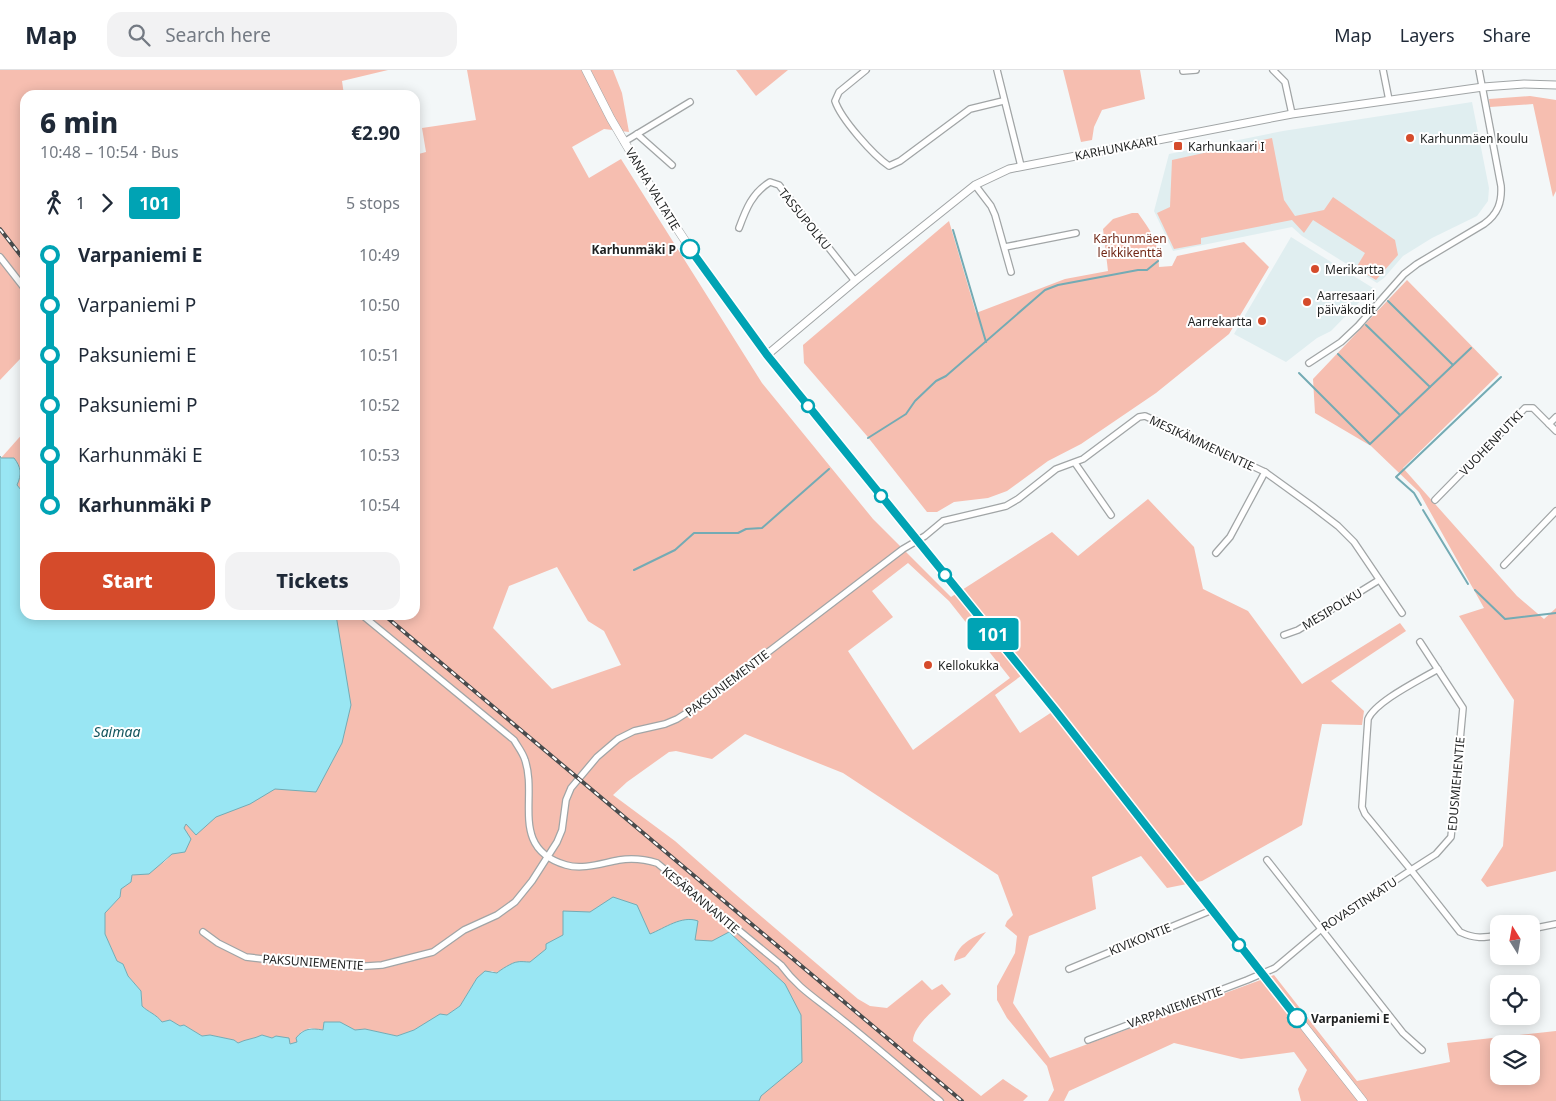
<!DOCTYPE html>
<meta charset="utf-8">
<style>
body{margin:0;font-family:"Noto Sans",sans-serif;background:#f2f2f3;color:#1f2937;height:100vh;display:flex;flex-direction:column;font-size:19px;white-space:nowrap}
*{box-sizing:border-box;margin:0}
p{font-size:16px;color:#747a83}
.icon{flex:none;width:28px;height:28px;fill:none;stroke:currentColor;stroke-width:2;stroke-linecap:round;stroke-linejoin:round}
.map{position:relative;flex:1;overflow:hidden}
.sheet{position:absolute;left:20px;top:20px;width:400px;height:530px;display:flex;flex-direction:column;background:#fff;border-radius:15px;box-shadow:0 2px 12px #0003}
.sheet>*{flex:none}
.badge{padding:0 10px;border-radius:4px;font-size:18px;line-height:32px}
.needle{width:32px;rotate:349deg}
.controls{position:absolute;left:1490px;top:845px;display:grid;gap:10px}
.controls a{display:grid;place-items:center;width:50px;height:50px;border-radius:10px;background:#fff;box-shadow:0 2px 12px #0003;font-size:25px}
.map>.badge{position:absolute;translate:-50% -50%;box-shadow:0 0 0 2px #fff}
.legs{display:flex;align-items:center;gap:8px;height:55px;padding:0 20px;font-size:16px}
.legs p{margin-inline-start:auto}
.headline{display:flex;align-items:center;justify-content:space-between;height:85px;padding:0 20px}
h1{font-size:28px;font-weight:800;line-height:38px}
.cta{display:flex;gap:10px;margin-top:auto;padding:10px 20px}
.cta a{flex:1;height:58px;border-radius:15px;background:#d54b2b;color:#fff;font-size:20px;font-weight:800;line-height:58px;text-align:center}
.cta a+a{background:#f2f2f3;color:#1f2937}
ul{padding:0 20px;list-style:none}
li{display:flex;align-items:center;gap:18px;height:50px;font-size:19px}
li i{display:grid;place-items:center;width:8px;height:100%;margin:0 6px;background:currentColor}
li i::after{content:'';width:12px;height:12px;margin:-6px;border:4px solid;border-radius:50%;background:#fff}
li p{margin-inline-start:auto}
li:first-child i{background:linear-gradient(#0000 50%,currentColor 0)}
li:last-child i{background:linear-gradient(currentColor 50%,#0000 0)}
header{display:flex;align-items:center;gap:30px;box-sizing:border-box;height:70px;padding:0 25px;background:#fff;border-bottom:1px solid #e0e1e3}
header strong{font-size:24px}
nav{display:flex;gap:28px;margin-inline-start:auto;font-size:18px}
.search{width:350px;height:45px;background:#f2f2f3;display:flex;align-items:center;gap:12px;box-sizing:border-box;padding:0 18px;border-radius:15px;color:#747a83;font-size:19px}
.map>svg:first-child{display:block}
.built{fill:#e0eef0}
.green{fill:#f6beb0;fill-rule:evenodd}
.water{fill:#99e6f3;stroke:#74abb4}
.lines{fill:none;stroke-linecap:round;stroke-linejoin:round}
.stream{stroke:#74abb4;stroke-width:2}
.minor-casing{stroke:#a1a5a6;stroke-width:8}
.tertiary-casing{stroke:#a1a5a6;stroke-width:9}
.secondary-casing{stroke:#a1a5a6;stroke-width:9}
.minor{stroke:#fff;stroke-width:5.5}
.tertiary{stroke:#fff;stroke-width:7}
.secondary{stroke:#fff;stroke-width:8}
.rail-casing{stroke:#494b4c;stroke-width:4}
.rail{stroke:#fff;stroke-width:2;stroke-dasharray:5.5;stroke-linecap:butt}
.line-1-casing{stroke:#fff;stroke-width:11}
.line-1{stroke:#00a3b4;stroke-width:8}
.poi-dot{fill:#d54b2b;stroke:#fff;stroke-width:2}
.stop-1-dot{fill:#fff;stroke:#00a3b4;stroke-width:2.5}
.labels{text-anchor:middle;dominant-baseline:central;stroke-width:4;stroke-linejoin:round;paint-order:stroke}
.poi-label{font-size:12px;fill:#1f2121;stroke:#fff;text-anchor:start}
.street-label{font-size:12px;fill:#1f2121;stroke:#fff}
.park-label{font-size:12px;fill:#712817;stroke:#fff}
.stop-label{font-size:12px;font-weight:bold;fill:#1f2121;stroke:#fff;text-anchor:end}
.water-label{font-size:14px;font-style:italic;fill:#12555e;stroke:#fff}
</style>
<header>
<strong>Map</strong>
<div class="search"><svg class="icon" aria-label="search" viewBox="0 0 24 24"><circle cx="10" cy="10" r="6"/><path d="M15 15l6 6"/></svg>Search here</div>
<nav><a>Map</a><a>Layers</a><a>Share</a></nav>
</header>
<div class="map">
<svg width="1556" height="1031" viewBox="0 0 1556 1031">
<rect width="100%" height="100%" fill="#f3f7f8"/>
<g class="built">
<path d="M1472 32 1489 118 1488 131 1477 146 1432 168 1403 186 1384 208 1377 213 1302 166 1292 157 1173 181 1154 141 1169 84 1283 61Z"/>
<path d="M1291 167 1373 218 1331 261 1317 268 1286 292 1234 264Z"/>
</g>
<g class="green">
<path d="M0 0H388L342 11 344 25H25V290L21 288 0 310Z"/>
<path d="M467 0H613L622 23 629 62 604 59 572 77 589 108 621 89 762 313 873 449 951 527 1052 462 1078 486 1148 429 1194 477 1203 519 1248 541 1302 614 1400 553 1406 561 1331 611 1364 641 1362 655 1322 654 1302 755 1202 811 1167 818 1141 786 1092 807 1096 839 1029 866 1013 933 1050 988 1274 905 1357 1011 1450 992 1447 973 1556 961V1031H1301L1298 1019 1307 1000 1294 982 1241 989 1174 973 1069 1021 1064 1031H1048L1054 1020 1047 996 1007 948 997 930V916L1015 883 1017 866 1005 856 1007 851 1013 845 998 805 843 703 745 664 712 689 676 681 669 682 627 712 613 725 675 771 734 823 858 929 870 936 887 938 922 910 932 920 942 914 951 924C940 935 913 955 913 971L981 1026 1003 1009 1028 1026 1023 1031H565L530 892H516L497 903 492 901 477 908 460 936 447 945H440L414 960 397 966 365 959 355 960 340 953 324 952 323 960 310 958 301 962 297 972 290 974 262 965C254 969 246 969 238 973L234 970 210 965 202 966 184 955 180 956 170 950 162 952C156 944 148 942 142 936L141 921 128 906 123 894 117 891 105 864V843L120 827C121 800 147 804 164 792 174 785 178 769 184 758L143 545H415V85L426 82 422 58 476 50ZM908 493 949 531 1010 608 913 680 848 581 893 547 872 521ZM557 497 588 551 604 561 621 595 552 619 493 558 509 516ZM1025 603 1055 640 1020 663 995 625ZM1499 974H1531V1006H1499Z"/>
<path d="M736 0H788L756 26Z"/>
<path d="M1063 0H1140L1145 29 1102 40 1094 57 1092 70 1081 72Z"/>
<path d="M1530 26 1556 30V121L1553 127 1533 34 1490 37 1489 29Z"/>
<path d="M1272 68 1284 130 1295 146 1324 140 1333 127 1395 170 1398 185 1376 210 1356 198 1365 183 1313 150 1304 163 1292 150 1201 168V174L1174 179 1157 143 1170 137 1172 90Z"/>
<path d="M1132 143H1138C1153 164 1158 171 1159 197L1172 196 1177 186 1244 172 1269 197 1229 264 1156 323 1081 374 1048 391 1007 421 988 428 954 432 937 442H927L867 366 804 293 803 275 949 151 976 243 1065 209 1108 201 1103 159 1113 149Z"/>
<path d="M1407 210 1499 304 1403 398 1517 526 1544 549 1556 538V801L1487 817 1481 810 1503 776 1514 630 1459 546 1484 538 1419 422 1371 376 1315 343 1313 309Z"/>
<path d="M25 361V425L17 415 1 388Z"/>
<path d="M986 862 965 887 954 891C957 875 972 867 986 862Z"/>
</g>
<path class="water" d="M0 386 1 388H14C21 397 22 404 17 415L25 425V545H336L351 635 342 673 316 722 275 719 250 734 216 747 196 765 186 754 184 758 191 769 185 782 172 784 163 792 149 804 132 805 131 812 121 819 120 827 105 843V864L117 891 123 894 128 906 141 921 142 936C148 942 156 944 162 952L170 950 180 956 184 955 202 966 210 965 234 970 238 973C246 969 254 969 262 965L272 968 276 966 289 968 290 974 297 972 296 968C304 958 311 958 323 960L324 952H340L355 960 365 959 397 966 414 960 440 944 447 945 460 936 477 908 485 901 497 903C500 900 513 892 517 892 520 891 526 892 530 892L546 879V874L563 865V841L590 842 613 827 637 835 650 864C665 858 682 845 698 851L695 870 712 871 729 862 785 914 801 945 802 992 761 1026 759 1031H0Z"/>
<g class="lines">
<g class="stream">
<path d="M953 160 986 272"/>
<path d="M1388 231 1453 295"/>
<path d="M1366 255 1430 317"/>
<path d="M1338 284 1400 345"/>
<path d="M1299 303 1370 374 1471 278"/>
<path d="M868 368 906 344 915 331 936 311 946 306 1045 220 1058 215 1138 200H1147L1158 191"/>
<path d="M1421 435 1414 423 1396 407 1501 307"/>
<path d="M1423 440 1468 514"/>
<path d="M634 500 675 480 694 463H738L746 459 762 458 829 399"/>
<path d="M1475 520 1505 549 1556 543"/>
</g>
<g class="minor-casing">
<g id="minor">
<path d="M866 0 839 22 835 31C841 49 873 85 889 96L900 91 970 39 1003 31"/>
<path d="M997 0 1021 96"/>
<path d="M1273 0 1285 12 1292 44"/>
<path d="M1383 0 1389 30"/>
<path d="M1183 1 1196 0"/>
<path d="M637 64 672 95"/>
<path d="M624 72 690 32"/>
<path d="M975 115 991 136 995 145 1011 202"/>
<path d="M739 158C746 139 752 123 770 112L779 115 855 211"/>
<path d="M1005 177 1076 163"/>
<path d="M0 187 25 219"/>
<path d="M1309 293 1341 272 1358 256 1404 204 1417 194 1484 154C1498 144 1502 132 1501 116L1479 0"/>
<path d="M1556 347 1549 354 1556 361"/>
<path d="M1075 393 1111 445"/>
<path d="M1435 430 1525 338H1533L1549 354"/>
<path d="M1216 483 1230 467 1265 402"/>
<path d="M1504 495 1556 441"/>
<path d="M362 545 514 670C518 677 523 683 525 690 538 728 509 778 566 795 583 800 602 793 619 790 632 788 644 789 657 793L781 895C798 918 814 927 835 944 871 972 905 1002 940 1031"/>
<path d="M1284 565 1298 560 1379 510"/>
<path d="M1420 572 1463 638 1451 767 1436 784 1411 800 1365 744 1362 737 1368 649C1376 631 1420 610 1438 599"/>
<path d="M1267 790 1403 963 1422 980"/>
<path d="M1531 859 1556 854"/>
<path d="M203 862 218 873 246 887 299 893 352 897 382 895 433 882 464 860 497 845 515 832 532 811 557 772 562 760 566 730 571 718 597 687 618 669 634 661 665 654 677 649 699 635 903 479 925 466 943 451 1006 436 1018 429 1056 399 1083 389 1139 347 1145 346 1163 354 1265 402 1312 436 1338 456 1354 472 1402 543"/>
<path d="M1069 899 1212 840"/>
<path d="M1088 970 1247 910 1275 898 1320 860 1411 800 1460 862C1475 869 1483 868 1499 865"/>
</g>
</g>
<g class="tertiary-casing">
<path id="tertiary" d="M767 285 855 211 975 115 1009 99 1292 44 1483 17 1524 14 1556 15"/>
</g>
<g class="secondary-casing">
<path id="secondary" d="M586 0 611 49 661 134 699 192 767 285 1055 640 1363 1031"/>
</g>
<use href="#minor" class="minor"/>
<use href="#tertiary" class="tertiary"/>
<use href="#secondary" class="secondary"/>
<g class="rail-casing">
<g id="rail">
<path d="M0 159 25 191"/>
<path d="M384 545 962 1031"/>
</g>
</g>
<use href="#rail" class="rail"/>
</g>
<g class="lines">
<g class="line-1-casing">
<path id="line-1" d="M690 179 767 285 1055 640 1297 948"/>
</g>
<use href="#line-1" class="line-1"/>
</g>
<g class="poi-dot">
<circle cx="1410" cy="68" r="5"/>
<rect x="1173" y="71" width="10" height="10" rx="2.5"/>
<circle cx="1315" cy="199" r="5"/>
<circle cx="1307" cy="232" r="5"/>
<circle cx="1262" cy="251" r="5"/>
<circle cx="928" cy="595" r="5"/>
</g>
<g class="stop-1-dot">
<circle cx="690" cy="179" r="9"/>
<circle cx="808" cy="336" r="6"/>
<circle cx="881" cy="426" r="6"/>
<circle cx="945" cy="505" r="6"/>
<circle cx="1239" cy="875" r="6"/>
<circle cx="1297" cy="948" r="9"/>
</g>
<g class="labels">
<g class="poi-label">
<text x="1420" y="68">Karhunmäen koulu</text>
<text x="1188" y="76">Karhunkaari I</text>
<text x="1325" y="199">Merikartta</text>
<text x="1317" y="225">Aarresaari<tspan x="1317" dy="14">päiväkodit</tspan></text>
<text x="1252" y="251" text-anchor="end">Aarrekartta</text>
<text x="938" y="595">Kellokukka</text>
</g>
<g class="street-label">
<text transform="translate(1116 78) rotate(-11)">KARHUNKAARI</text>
<text transform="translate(653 119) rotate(59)">VANHA VALTATIE</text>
<text transform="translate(805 149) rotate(51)">TASSUPOLKU</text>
<text transform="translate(1202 373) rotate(25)">MESIKÄMMENENTIE</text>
<text transform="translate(1491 373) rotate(-46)">VUOHENPUTKI</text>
<text transform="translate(1332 539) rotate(-31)">MESIPOLKU</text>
<text transform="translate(727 613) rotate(-37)">PAKSUNIEMENTIE</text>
<text transform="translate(1456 714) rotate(-85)">EDUSMIEHENTIE</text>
<text transform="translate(701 830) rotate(40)">KESÄRANNANTIE</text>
<text transform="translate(1359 834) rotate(-33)">ROVASTINKATU</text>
<text transform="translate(1140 869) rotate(-22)">KIVIKONTIE</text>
<text transform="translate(313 892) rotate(4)">PAKSUNIEMENTIE</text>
<text transform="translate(1175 937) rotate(-20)">VARPANIEMENTIE</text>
</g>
<g class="park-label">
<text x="1130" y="168">Karhunmäen<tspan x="1130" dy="14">leikkikenttä</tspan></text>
</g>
<g class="stop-label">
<text x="676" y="179">Karhunmäki P</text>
<text x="1311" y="948" text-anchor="start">Varpaniemi E</text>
</g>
<g class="water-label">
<text x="117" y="661">Saimaa</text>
</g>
</g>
</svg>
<div class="controls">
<a><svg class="needle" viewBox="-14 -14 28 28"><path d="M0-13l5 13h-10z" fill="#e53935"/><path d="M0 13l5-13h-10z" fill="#747a83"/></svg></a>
<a><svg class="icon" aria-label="locate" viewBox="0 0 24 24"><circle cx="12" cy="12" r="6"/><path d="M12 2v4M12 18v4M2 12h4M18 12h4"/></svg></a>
<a><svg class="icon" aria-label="layers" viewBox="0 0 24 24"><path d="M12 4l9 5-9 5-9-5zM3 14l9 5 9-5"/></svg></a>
</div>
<b class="badge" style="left:993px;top:564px;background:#00a3b4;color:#fff">101</b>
<section class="sheet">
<div class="headline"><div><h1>6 min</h1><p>10:48 – 10:54 · Bus</p></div><b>€2.90</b></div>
<div class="legs"><svg class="icon" aria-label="walk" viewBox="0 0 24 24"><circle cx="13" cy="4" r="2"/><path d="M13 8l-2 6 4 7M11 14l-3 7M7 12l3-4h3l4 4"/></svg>1<svg class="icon" aria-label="forward" viewBox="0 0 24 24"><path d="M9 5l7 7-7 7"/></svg><b class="badge" style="background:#00a3b4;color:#fff">101</b><p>5 stops</p></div>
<ul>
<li><i style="color:#00a3b4"></i><b>Varpaniemi E</b><p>10:49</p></li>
<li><i style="color:#00a3b4"></i><span>Varpaniemi P</span><p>10:50</p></li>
<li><i style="color:#00a3b4"></i><span>Paksuniemi E</span><p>10:51</p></li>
<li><i style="color:#00a3b4"></i><span>Paksuniemi P</span><p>10:52</p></li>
<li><i style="color:#00a3b4"></i><span>Karhunmäki E</span><p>10:53</p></li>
<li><i style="color:#00a3b4"></i><b>Karhunmäki P</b><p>10:54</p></li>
</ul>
<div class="cta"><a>Start</a><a>Tickets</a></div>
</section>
</div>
